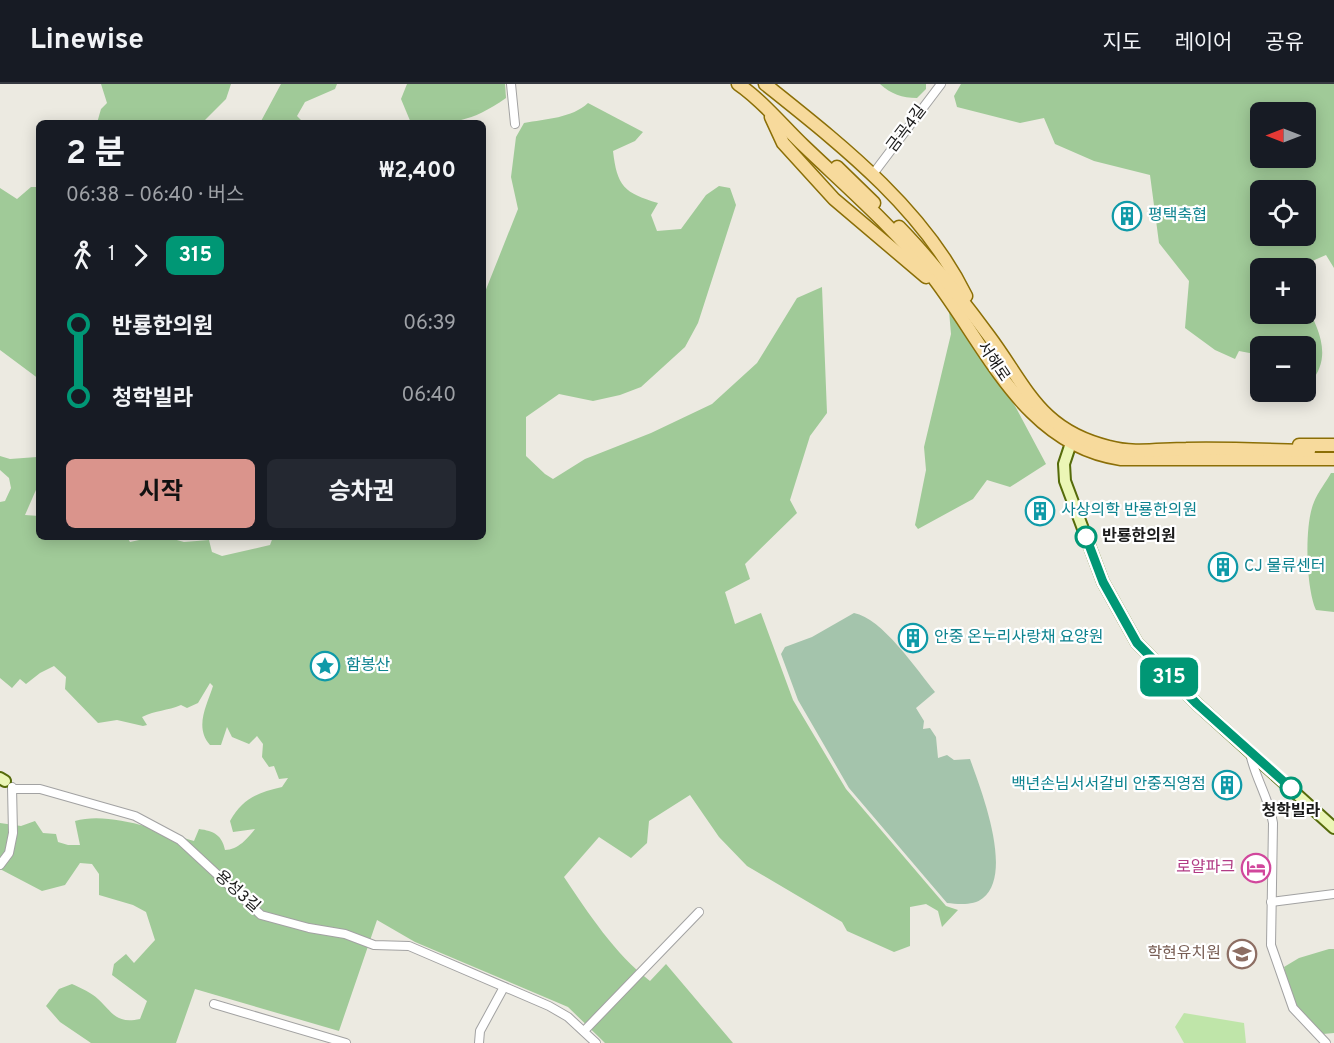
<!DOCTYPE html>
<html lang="ko">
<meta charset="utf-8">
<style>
body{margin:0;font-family:Overpass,"Noto Sans KR",sans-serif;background:#242831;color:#f1f3f6;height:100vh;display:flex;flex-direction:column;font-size:22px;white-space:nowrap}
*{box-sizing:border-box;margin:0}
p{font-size:20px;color:#9ea1a6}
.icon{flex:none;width:33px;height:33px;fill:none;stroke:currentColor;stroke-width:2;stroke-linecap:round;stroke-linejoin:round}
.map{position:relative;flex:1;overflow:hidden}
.details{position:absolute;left:36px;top:36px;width:450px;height:420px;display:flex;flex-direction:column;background:#171b24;border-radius:9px;box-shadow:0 3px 15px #0003}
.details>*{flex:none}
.badge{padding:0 12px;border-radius:9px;font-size:21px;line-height:39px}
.needle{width:39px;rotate:270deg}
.buttons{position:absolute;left:1250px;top:18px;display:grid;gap:12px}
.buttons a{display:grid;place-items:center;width:66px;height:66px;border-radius:9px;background:#171b24;box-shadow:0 3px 15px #0003;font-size:30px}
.map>.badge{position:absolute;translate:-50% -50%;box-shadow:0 0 0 3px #fff}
.legs{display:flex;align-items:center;gap:9px;height:66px;padding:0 30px;font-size:20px}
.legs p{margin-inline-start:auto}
.head{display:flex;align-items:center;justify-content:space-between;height:102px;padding:0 30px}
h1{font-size:33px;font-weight:700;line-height:45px}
.cta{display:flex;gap:12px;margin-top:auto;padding:12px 30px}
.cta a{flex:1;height:69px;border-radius:9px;background:#da948c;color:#111;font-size:24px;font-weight:700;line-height:69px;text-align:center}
.cta a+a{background:#242831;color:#f1f3f6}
ul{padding:0 30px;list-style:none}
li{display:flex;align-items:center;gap:21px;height:72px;font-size:22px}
li i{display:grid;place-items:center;width:9px;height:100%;margin:0 8px;background:currentColor}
li i::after{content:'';width:15px;height:15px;margin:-8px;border:4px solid;border-radius:50%;background:#171b24}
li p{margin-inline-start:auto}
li:first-child i{background:linear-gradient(#0000 50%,currentColor 0)}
li:last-child i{background:linear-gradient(currentColor 50%,#0000 0)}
header{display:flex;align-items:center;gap:36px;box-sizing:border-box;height:84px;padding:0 30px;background:#171b24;border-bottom:2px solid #363941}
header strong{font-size:28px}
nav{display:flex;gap:33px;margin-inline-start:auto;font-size:21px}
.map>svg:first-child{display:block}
.grass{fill:#bfe5a9}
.forest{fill:#a0ca98;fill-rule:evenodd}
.cemetery{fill:#a4c4ac}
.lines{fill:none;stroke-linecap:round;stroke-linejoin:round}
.street-casing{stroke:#a2a2a2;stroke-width:10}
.secondary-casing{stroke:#556b0a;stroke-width:14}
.primary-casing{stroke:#8b6f07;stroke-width:15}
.street{stroke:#fff;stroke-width:8}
.secondary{stroke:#ebf6b6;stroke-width:10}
.primary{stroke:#f7da9c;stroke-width:12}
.line-1-casing{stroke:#fff;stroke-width:14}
.line-1{stroke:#009775;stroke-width:9}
.stop-1-dot{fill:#fff;stroke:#009775;stroke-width:3}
.labels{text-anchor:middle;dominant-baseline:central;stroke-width:4.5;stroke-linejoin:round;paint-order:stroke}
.street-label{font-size:16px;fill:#1b1b1b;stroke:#fff}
.culture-label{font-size:16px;fill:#0d838f;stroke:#fff;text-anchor:start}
.stop-label{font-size:16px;font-weight:bold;fill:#1b1b1b;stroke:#fff;text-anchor:start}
.hotel-label{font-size:16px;fill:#b23c85;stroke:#fff;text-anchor:end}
.education-label{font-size:16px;fill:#785e54;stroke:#fff;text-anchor:end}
</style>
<header>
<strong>Linewise</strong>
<nav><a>지도</a><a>레이어</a><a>공유</a></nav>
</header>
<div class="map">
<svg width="1334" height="959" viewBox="0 0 1334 959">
<rect width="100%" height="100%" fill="#eceae1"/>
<path class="grass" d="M1184 929 1244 939 1246 959H1184L1175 943Z"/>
<g class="forest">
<path d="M101 0H231L226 15 202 39H97L101 25 107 19Z"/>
<path d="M281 0H337L335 5 305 18 297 32 304 39H260Z"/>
<path d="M407 0H505L506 14C470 39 454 39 411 39L401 15Z"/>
<path d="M880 0H926V5L917 14C902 14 891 10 880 0Z"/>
<path d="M961 0H1334V184L1326 171 1296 184H1260V230H1305V218C1319 246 1333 273 1310 299L1305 293V262H1260V271L1239 267 1235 275 1215 266 1185 244 1189 197 1159 159 1150 91 1094 77 1055 60 1044 34 1020 39 957 23 954 12ZM1260 28H1305V74H1260ZM1260 106H1305V152H1260Z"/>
<path d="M588 19 643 48 635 57 613 67C617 102 624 109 658 119L651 131 657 147 681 145 706 111 719 102 730 104 736 121 698 239 685 263 641 303 620 311 593 317 559 310 526 333V372L545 390 553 395 585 375 651 349 712 320 757 279 797 214 822 203 827 329 810 352 790 416 797 429 745 480 750 495 725 508 735 540 761 529 793 616 846 705 946 822 958 826 942 843 938 827 926 820 910 823V862L894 868 847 847 842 838 747 782 719 753 690 711 649 737 647 759 631 774 599 753 564 793C589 830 614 869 650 897L666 880 733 959H605L568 923 415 858 377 836 339 947 195 905 176 959H91L60 938 46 922 59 905 72 900C81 904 92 909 98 915 113 929 116 940 140 935L147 917 112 891 114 880 126 870 134 879 155 856 146 828 133 821 99 811V790L92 780 80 779 65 801 42 807 0 785V739L21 742 35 737 43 749 56 750 58 758 68 761H80L75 737C109 727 161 747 194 757L199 745C214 747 222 751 225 766 238 766 248 754 255 745L233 748 230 737C243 714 257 709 282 703L288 694 279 695 274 682 269 683 262 673 263 660 257 652 249 660 232 653 227 643 221 661H210C194 643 207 621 213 602L210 599 198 619 187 624 181 621C167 627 156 626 142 633L147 641 143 642 117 636 98 639 65 605 66 593 54 582 40 589 26 600 20 595 12 604 0 594V418L5 417 11 404 9 394 0 386V372L10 375 37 373 39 399 25 431 39 432V453H127L130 458 153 453H166L184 458 209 456 212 468 222 472 270 461 273 453H483V213L518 125 511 93 516 53 524 39C546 35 572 34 588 19Z"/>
<path d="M31 103H39V295L0 266V104L17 115Z"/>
<path d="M949 227 1015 322 1046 380 1010 403 987 396 973 415 918 445 915 441 926 386 924 363 951 250Z"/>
<path d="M1331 389H1334V528L1316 526C1306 504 1304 441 1314 418 1318 408 1326 398 1331 389Z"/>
<path d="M1329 865H1334V949L1323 950 1292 917 1284 883 1299 874Z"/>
</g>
<path class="cemetery" d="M854 529C882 534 917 586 935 608L916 624 924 637 923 645 930 644 936 653 938 674 947 671 954 676 970 675C981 706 1014 789 983 814 974 822 958 820 947 819L849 704 798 616 781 570 785 563 812 553Z"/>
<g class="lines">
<g class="street-casing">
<g id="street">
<path d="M511 0 515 40"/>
<path d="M873 90 941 0"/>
<path d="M1250 669C1255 694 1269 714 1273 739L1271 861 1293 924 1326 959"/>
<path d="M14 705H40L135 732 180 756 261 831 309 844 345 850 374 861 409 862 549 922 568 933 596 959"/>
<path d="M0 781 9 769 13 749 12 703"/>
<path d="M1271 818 1334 810"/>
<path d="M214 920 346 959"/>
<path d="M584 947 699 828"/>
<path d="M479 959 480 947 504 903"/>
</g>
</g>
<g class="secondary-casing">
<g id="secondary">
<path d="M1074 350 1064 380 1065 397 1103 498 1137 559 1197 620 1334 744"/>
<path d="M0 694 5 697"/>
</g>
</g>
<g class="primary-casing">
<g id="primary">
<path d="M738 0C762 16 783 42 804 62 847 103 892 142 929 188 985 258 1022 361 1121 375H1334"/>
<path d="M765 0C840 60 923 124 966 212"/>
<path d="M771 33 783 59 834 115 926 193"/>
<path d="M837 83 874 119"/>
<path d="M899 143C932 177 961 214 989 252 1027 303 1039 346 1109 363 1133 370 1161 365 1186 365 1227 364 1268 366 1309 367"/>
<path d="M1299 361H1334"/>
</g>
</g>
<use href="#street" class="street"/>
<use href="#secondary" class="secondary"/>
<use href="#primary" class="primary"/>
</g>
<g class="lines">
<g class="line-1-casing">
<path id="line-1" d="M1086 453 1103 498 1137 559 1197 620 1291 704"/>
</g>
<use href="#line-1" class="line-1"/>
</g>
<defs>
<g id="building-ring" transform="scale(1.5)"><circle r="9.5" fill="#fff" stroke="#0f9aa8" stroke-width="1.5"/><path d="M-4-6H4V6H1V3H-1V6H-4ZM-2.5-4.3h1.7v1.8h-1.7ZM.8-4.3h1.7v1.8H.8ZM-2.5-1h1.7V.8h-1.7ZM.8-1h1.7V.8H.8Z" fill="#0f9aa8"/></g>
<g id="sight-ring" transform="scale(1.5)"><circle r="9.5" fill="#fff" stroke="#0f9aa8" stroke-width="1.5"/><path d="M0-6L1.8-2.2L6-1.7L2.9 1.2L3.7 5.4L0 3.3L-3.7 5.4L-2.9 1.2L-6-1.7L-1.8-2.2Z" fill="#0f9aa8"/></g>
<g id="hotel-ring" transform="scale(1.5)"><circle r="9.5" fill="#fff" stroke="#d1479c" stroke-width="1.5"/><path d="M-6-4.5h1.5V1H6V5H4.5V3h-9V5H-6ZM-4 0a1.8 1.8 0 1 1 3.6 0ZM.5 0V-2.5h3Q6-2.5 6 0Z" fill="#d1479c"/></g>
<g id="school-ring" transform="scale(1.5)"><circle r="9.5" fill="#fff" stroke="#8d6e63" stroke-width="1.5"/><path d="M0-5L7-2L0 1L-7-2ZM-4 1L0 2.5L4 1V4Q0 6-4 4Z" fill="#8d6e63"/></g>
</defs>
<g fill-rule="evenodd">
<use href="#building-ring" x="1127" y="132"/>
<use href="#building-ring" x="1040" y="427"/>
<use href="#building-ring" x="1223" y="483"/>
<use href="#building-ring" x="913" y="554"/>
<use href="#sight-ring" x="325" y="582"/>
<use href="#building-ring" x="1227" y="701"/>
<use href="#hotel-ring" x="1256" y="784"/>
<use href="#school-ring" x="1242" y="870"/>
</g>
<g class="stop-1-dot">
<circle cx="1086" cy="453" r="10"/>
<circle cx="1291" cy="704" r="10"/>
</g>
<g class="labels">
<g class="street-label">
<text transform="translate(907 45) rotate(-53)">금곡4길</text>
<text transform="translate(993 278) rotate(56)">서해로</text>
<text transform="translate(237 808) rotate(42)">용성3길</text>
</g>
<g class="culture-label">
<text x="1148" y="132">평택축협</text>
<text x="1061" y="427">사상의학 반룡한의원</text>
<text x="1244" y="483">CJ 물류센터</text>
<text x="934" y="554">안중 온누리사랑채 요양원</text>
<text x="346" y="582">함봉산</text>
<text x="1206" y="701" text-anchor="end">백년손님서서갈비 안중직영점</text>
</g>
<g class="stop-label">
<text x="1102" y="453">반룡한의원</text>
<text x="1291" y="728" text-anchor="middle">청학빌라</text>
</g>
<g class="hotel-label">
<text x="1235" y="784">로얄파크</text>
</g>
<g class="education-label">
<text x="1221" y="870">학현유치원</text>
</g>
</g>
</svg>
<div class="buttons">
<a><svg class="needle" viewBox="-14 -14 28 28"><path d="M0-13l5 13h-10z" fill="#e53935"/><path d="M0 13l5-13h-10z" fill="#9ea1a6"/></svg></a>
<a><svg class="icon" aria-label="locate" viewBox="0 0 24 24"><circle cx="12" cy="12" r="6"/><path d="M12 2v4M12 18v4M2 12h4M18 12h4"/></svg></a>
<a>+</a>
<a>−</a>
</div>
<b class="badge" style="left:1169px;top:593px;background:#009775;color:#fff">315</b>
<section class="details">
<div class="head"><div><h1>2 분</h1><p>06:38 – 06:40 · 버스</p></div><b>₩2,400</b></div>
<div class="legs"><svg class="icon" aria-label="walk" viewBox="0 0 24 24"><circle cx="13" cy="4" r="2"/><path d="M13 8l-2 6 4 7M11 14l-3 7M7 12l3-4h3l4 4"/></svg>1<svg class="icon" aria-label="forward" viewBox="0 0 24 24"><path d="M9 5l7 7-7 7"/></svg><b class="badge" style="background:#009775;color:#fff">315</b></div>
<ul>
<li><i style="color:#009775"></i><b>반룡한의원</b><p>06:39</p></li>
<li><i style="color:#009775"></i><b>청학빌라</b><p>06:40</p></li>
</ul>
<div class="cta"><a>시작</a><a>승차권</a></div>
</section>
</div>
